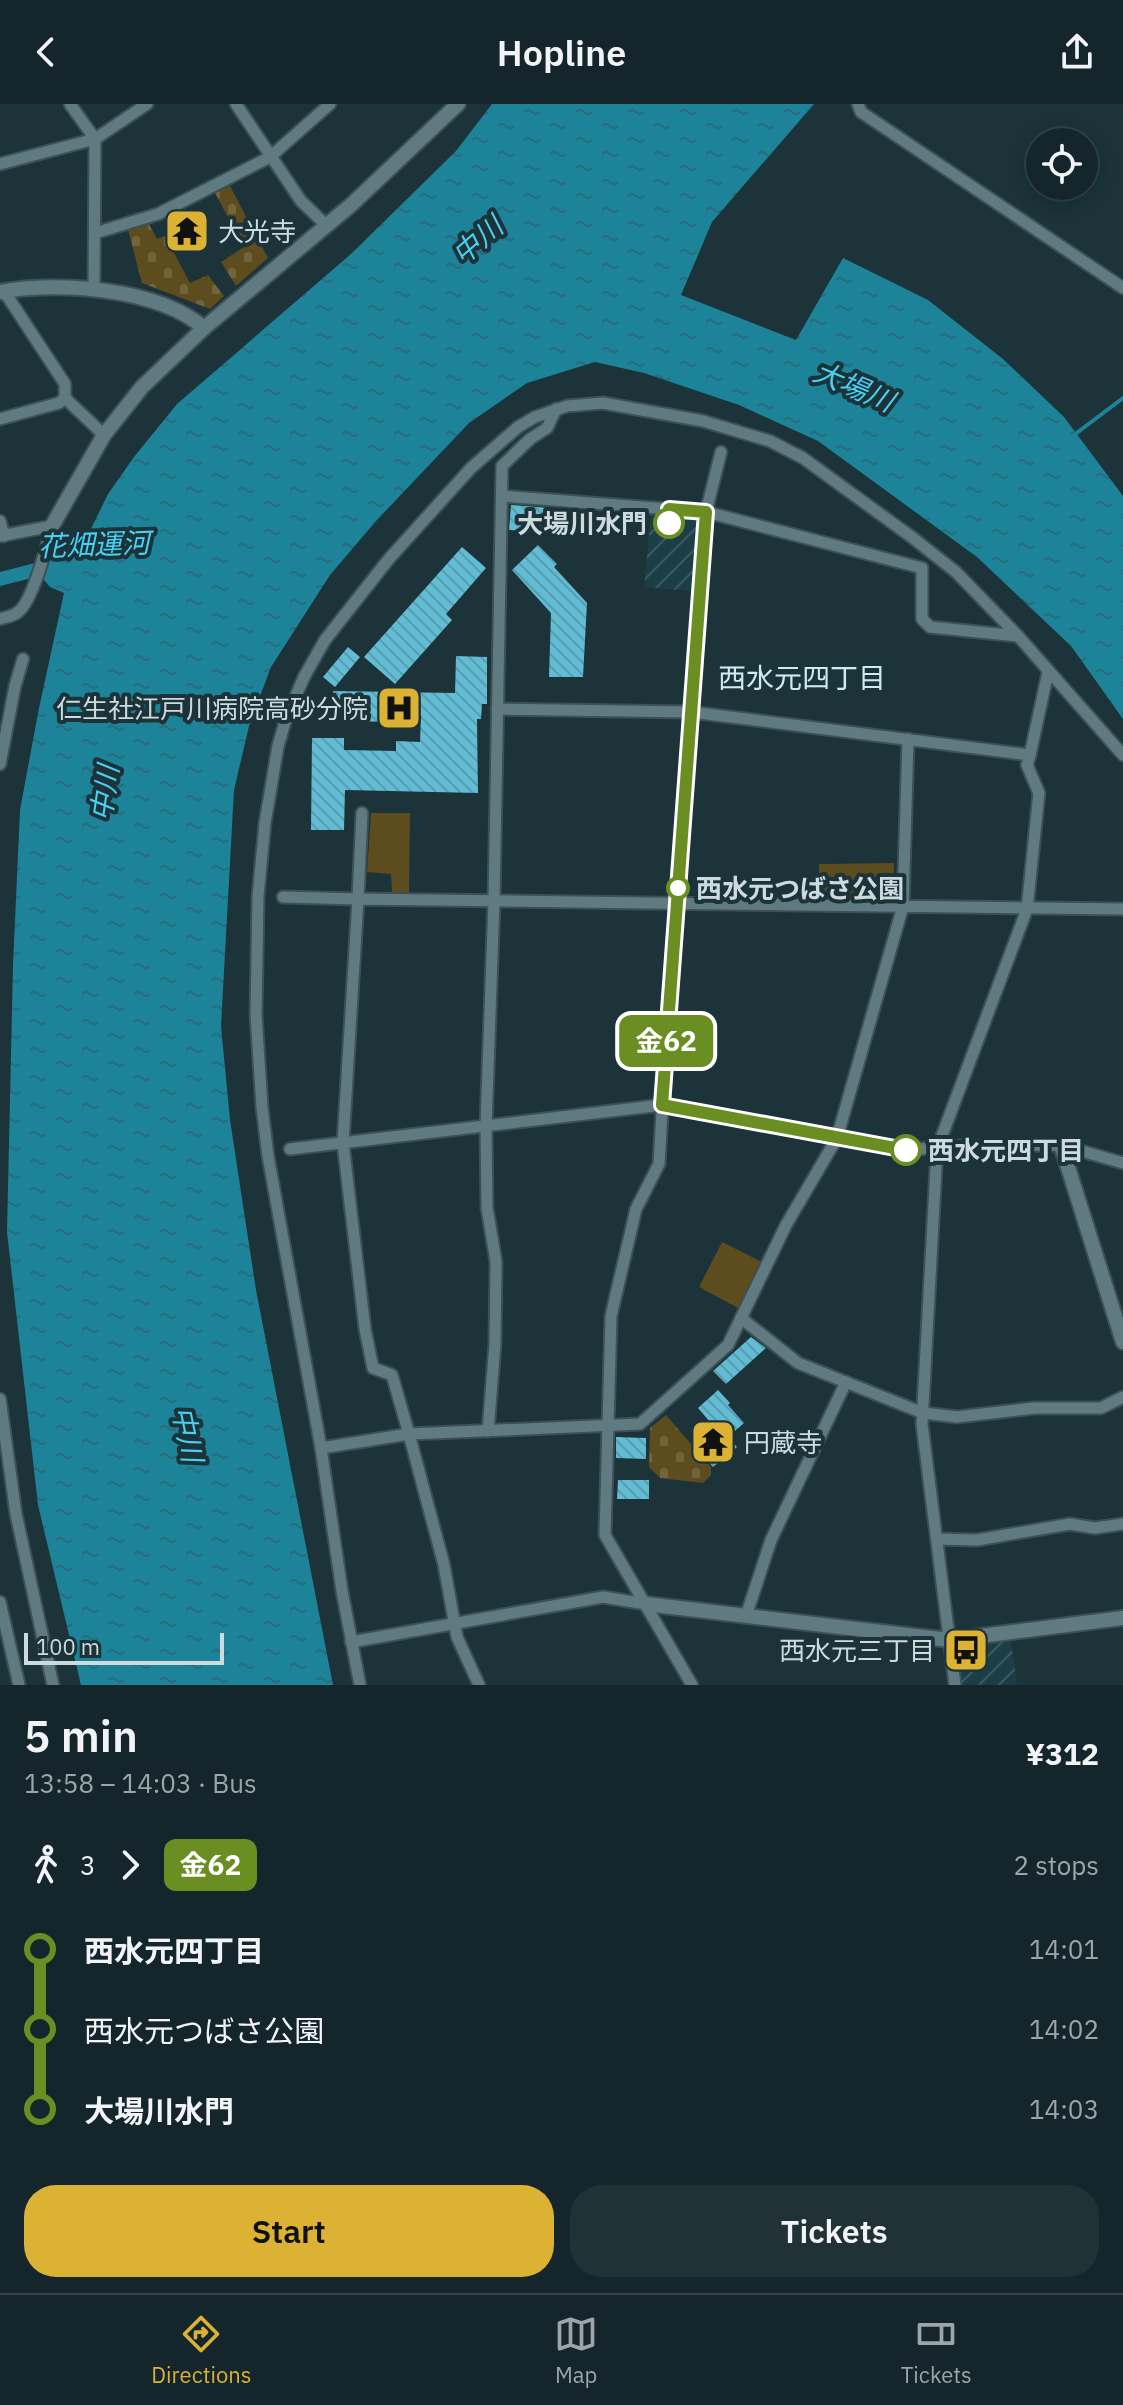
<!DOCTYPE html>
<meta charset="utf-8">
<style>
body{margin:0;font-family:"IBM Plex Sans","Noto Sans JP",sans-serif;background:#213237;color:#f1f3f6;height:100vh;display:flex;flex-direction:column;font-size:30px;white-space:nowrap}
*{box-sizing:border-box;margin:0}
p{font-size:26px;color:#9da5a9}
.icon{flex:none;width:44px;height:44px;fill:none;stroke:currentColor;stroke-width:2;stroke-linecap:round;stroke-linejoin:round}
.map{position:relative;height:1581px;overflow:hidden}
.details{display:flex;flex-direction:column;background:#14262b;flex:1}
.details>*{flex:none}
.badge{padding:0 16px;border-radius:12px;font-size:28px;line-height:52px}
.controls{position:absolute;left:1026px;top:24px;display:grid;gap:16px}
.controls a{display:grid;place-items:center;width:72px;height:72px;border-radius:50%;background:#14262b;box-shadow:0 4px 20px #0003,0 0 0 2px #334347;font-size:40px}
.scale{position:absolute;left:24px;bottom:20px;width:200px;box-sizing:border-box;padding-left:8px;border:4px solid #cddbdf;border-top:0;font-size:22px;line-height:28px;white-space:nowrap;color:#cddbdf;-webkit-text-stroke:6px #1b3339;paint-order:stroke}
.map>.badge{position:absolute;translate:-50% -50%;box-shadow:0 0 0 4px #fff}
.legs{display:flex;align-items:center;gap:12px;height:88px;padding:0 24px;font-size:26px}
.legs p{margin-inline-start:auto}
.summary{display:flex;align-items:center;justify-content:space-between;height:136px;padding:0 24px}
h1{font-size:44px;font-weight:600;line-height:60px}
.primary-button{display:flex;gap:16px;margin-top:auto;padding:16px 24px}
.primary-button a{flex:1;height:92px;border-radius:32px;background:#dbb233;color:#111;font-size:32px;font-weight:600;line-height:92px;text-align:center}
.primary-button a+a{background:#213237;color:#f1f3f6}
ul{padding:0 24px;list-style:none}
li{display:flex;align-items:center;gap:28px;height:80px;font-size:30px}
li i{display:grid;place-items:center;width:12px;height:100%;margin:0 10px;background:currentColor}
li i::after{content:'';width:20px;height:20px;margin:-10px;border:6px solid;border-radius:50%;background:#14262b}
li p{margin-inline-start:auto}
li:first-child i{background:linear-gradient(#0000 50%,currentColor 0)}
li:last-child i{background:linear-gradient(currentColor 50%,#0000 0)}
header{display:flex;justify-content:space-between;align-items:center;height:104px;padding:0 24px;background:#14262b;font-size:36px;font-weight:600}
.tab-bar{display:flex;justify-content:space-around;align-items:center;height:112px;border-top:2px solid #334347;background:#14262b;font-size:22px;color:#9da5a9}
.tab-bar a{display:grid;justify-items:center;gap:4px}
.tab-bar .current{color:#dbb233}
.map>svg:first-child{display:block}
.industrial{fill:url(#industrial-furrows)}
.cemetery{fill:url(#cemetery-stones)}
.park{fill:#5c4c1e}
.water{fill:url(#water-ripples)}
.lines{fill:none;stroke-linecap:round;stroke-linejoin:round}
.stream{stroke:#1c8399;stroke-width:4}
.building{fill:url(#building-back-hatch)}
.minor-casing{stroke:#3c5055;stroke-width:15}
.tertiary-casing{stroke:#3c5055;stroke-width:18}
.minor{stroke:#607a81;stroke-width:11}
.tertiary{stroke:#607a81;stroke-width:14}
.line-1-casing{stroke:#fff;stroke-width:18}
.line-1{stroke:#6b8e23;stroke-width:12}
.stop-1-dot{fill:#fff;stroke:#6b8e23;stroke-width:4}
.labels{text-anchor:middle;dominant-baseline:central;stroke-width:8;stroke-linejoin:round;paint-order:stroke}
.poi-label{font-size:26px;fill:#cddbdf;stroke:#1b3339;text-anchor:start}
.stop-label{font-size:26px;font-weight:bold;fill:#cddbdf;stroke:#1b3339;text-anchor:start}
.water-label{font-size:28px;font-style:italic;fill:#48d1f2;stroke:#1b3339}
.neighbourhood-label{font-size:28px;fill:#ceeaf2;stroke:#1b3339}
</style>
<header><svg class="icon" aria-label="back" viewBox="0 0 24 24"><path d="M15 5l-7 7 7 7"/></svg>Hopline<svg class="icon" aria-label="share" viewBox="0 0 24 24"><path d="M12 15V3M7 8l5-5 5 5M5 13v7h14v-7"/></svg></header>
<div class="map">
<svg width="1123" height="1581" viewBox="0 0 1123 1581">
<defs>
<pattern id="industrial-furrows" width="10" height="10" patternUnits="userSpaceOnUse" patternTransform="scale(2)"><rect width="10" height="10" fill="#1c3e46"/><path d="M-1 1l2-2M0 10L10 0M9 11l2-2" fill="none" stroke="#3c5960"/></pattern>
<pattern id="cemetery-stones" width="16" height="16" patternUnits="userSpaceOnUse" patternTransform="scale(2)"><rect width="16" height="16" fill="#5c4c1e"/><path d="M2 7V4a2 2 0 0 1 4 0v3zM10 15v-3a2 2 0 0 1 4 0v3z" fill="#72653e"/></pattern>
<pattern id="water-ripples" width="26" height="14" patternUnits="userSpaceOnUse" patternTransform="scale(2)"><rect width="26" height="14" fill="#1c8399"/><path d="M2 4q2-2 4 0t4 0M15 11q2-2 4 0t4 0" fill="none" stroke="#286c7b"/></pattern>
<pattern id="building-back-hatch" width="6" height="6" patternUnits="userSpaceOnUse" patternTransform="scale(2)"><rect width="6" height="6" fill="#61bcd4"/><path d="M-1 5l2 2M0 0l6 6M5-1l2 2" fill="none" stroke="#589eb0"/></pattern>
</defs>
<rect width="100%" height="100%" fill="#1b3339"/>
<g class="industrial">
<path d="M651 409 698 413 692 487 644 483Z"/>
<path d="M1011 1537 1017 1581H959L955 1547 959 1542Z"/>
</g>
<g class="cemetery">
<path d="M230 82 268 154 236 182 221 158 244 143 215 89Z"/>
<path d="M149 120 157 135 165 132 190 179 208 171 224 192 210 205 142 179 128 126Z"/>
<path d="M666 1311 711 1363V1371L703 1379 660 1374 649 1363 650 1324Z"/>
</g>
<g class="park">
<path d="M371 709H410L409 790 392 789 391 770 367 768Z"/>
<path d="M894 759 893 798 819 796V760Z"/>
<path d="M722 1138 762 1158 738 1204 699 1183Z"/>
</g>
<path class="water" d="M492 0H814L712 118 681 191 796 236 843 154 928 196 1003 255 1064 313 1123 392V615L1071 542 977 453 818 337 739 301 644 269 595 258 527 279 469 319 376 417 330 471 271 563 249 622 234 686 221 922 230 1016 256 1186 333 1581H81L38 1401 7 1128 13 861 20 706 39 604 64 489 50 483 44 476 28 475 0 482V468L35 459 76 435 84 439 108 390 134 353 177 300 351 150 456 47Z"/>
<g class="lines">
<path class="stream" d="M1074 331 1123 294"/>
</g>
<g class="building">
<path d="M186 107 189 113 195 111 204 129 198 132 200 136 187 143 185 138 178 141 169 123 174 120 171 115Z"/>
<path d="M511 401 574 406 572 430 509 426Z"/>
<path d="M538 441 557 460 554 463 587 499 583 573H549L551 509 512 466Z"/>
<path d="M462 443 486 464 446 510 452 516 395 580 364 553Z"/>
<path d="M348 543 360 553 335 583 323 573Z"/>
<path d="M456 552 487 553V600H482L481 615H477L478 689 345 686 344 726H311L312 634H344V646L396 647V637L420 638 421 612 395 611V618L345 617V613H336V606H333V587L455 589Z"/>
<path d="M751 1233 766 1244 726 1280 713 1267Z"/>
<path d="M718 1286 730 1299 728 1301 744 1319 728 1333 737 1343 713 1363 692 1340 698 1335 695 1331 710 1318 698 1304Z"/>
<path d="M616 1333 646 1334V1355L616 1354Z"/>
<path d="M618 1376H649V1395H617Z"/>
</g>
<g class="lines">
<g class="minor-casing">
<g id="minor">
<path d="M70 0 95 35 94 185"/>
<path d="M236 0 301 97 326 121"/>
<path d="M858 0 861 8 1123 184"/>
<path d="M0 60 95 35 147 0"/>
<path d="M95 129 158 110 270 53 330 0"/>
<path d="M65 294 104 331"/>
<path d="M0 315 59 299 65 294V280L4 187"/>
<path d="M502 392 706 408 922 464V515L930 523 1018 532"/>
<path d="M0 417 4 432"/>
<path d="M0 432 52 422C47 441 33 497 18 508 14 512 6 513 0 515"/>
<path d="M497 605 691 608 1030 651 1048 568"/>
<path d="M908 635 903 802 837 1034 786 1121 728 1241 640 1320 409 1330 392 1271 373 1264 365 1225 343 1039 358 795C613 798 868 803 1123 805"/>
<path d="M0 660 15 582 23 555"/>
<path d="M283 793 358 795 362 709"/>
<path d="M290 1045 662 1001 909 1046 950 1042 1061 1041 1123 1059"/>
<path d="M741 1214 798 1259 923 1309 957 1313 1034 1304H1101L1123 1293"/>
<path d="M0 1295 16 1410 53 1581"/>
<path d="M488 1327 495 1240 496 1158 487 1104 486 1022 494 797 502 362 530 335 547 324 556 305"/>
<path d="M321 1344 409 1330 444 1461 457 1533 479 1581"/>
<path d="M937 1435 977 1436 1070 1420 1095 1424 1123 1420"/>
<path d="M0 1498 19 1581"/>
<path d="M746 1512 771 1436 846 1278"/>
<path d="M351 1538 603 1493 646 1500"/>
<path d="M360 1581 342 1487 321 1344 268 1052 262 1003 256 911 258 792 265 719 278 642 286 615 304 573 325 536 388 456 471 364 518 323 535 313 567 302 603 299 703 317 770 337 803 354 913 434 956 468 1018 532 1123 651"/>
<path d="M692 1581 605 1431 611 1212 636 1105 659 1060 667 920 706 408 721 348"/>
<path d="M955 1581 922 1320 937 1045 1027 805 1039 689 1027 661 1030 651"/>
</g>
</g>
<g class="tertiary-casing">
<g id="tertiary">
<path d="M0 188C57 177 158 184 204 224"/>
<path d="M52 422 104 331 142 283 204 224 351 101 458 0"/>
<path d="M1061 1041 1123 1238"/>
<path d="M646 1500 949 1536 1123 1514"/>
</g>
</g>
<use href="#minor" class="minor"/>
<use href="#tertiary" class="tertiary"/>
</g>
<g class="lines">
<g class="line-1-casing">
<path id="line-1" d="M669 419V405L706 408 662 1001 906 1046"/>
</g>
<use href="#line-1" class="line-1"/>
</g>
<defs>
<g id="temple-square" transform="scale(2.3)"><rect x="-9" y="-9" width="18" height="18" rx="4" fill="#dbb233" stroke="#1b3339"/><path d="M0-6L5-2H3V0L6.5 2.5H4V6H1.5V3h-3V6H-4V2.5H-6.5L-3 0V-2H-5Z" fill="#111"/></g>
<g id="hospital-square" transform="scale(2.3)"><rect x="-9" y="-9" width="18" height="18" rx="4" fill="#dbb233" stroke="#1b3339"/><path d="M-5-5h3v3.5h4V-5h3V5h-3V1.5h-4V5h-3Z" fill="#111"/></g>
<g id="bus-square" transform="scale(2.3)"><rect x="-9" y="-9" width="18" height="18" rx="4" fill="#dbb233" stroke="#1b3339"/><path d="M-5-6H5V4H4V6H2V4H-2V6H-4V4H-5ZM-3.5-4V0h7V-4ZM-3.5 1.2v1.5H-2V1.2ZM2 1.2v1.5H3.5V1.2Z" fill="#111"/></g>
</defs>
<g fill-rule="evenodd">
<use href="#temple-square" x="187" y="127"/>
<use href="#hospital-square" x="399" y="604"/>
<use href="#temple-square" x="713" y="1338"/>
<use href="#bus-square" x="966" y="1546"/>
</g>
<g class="stop-1-dot">
<circle cx="669" cy="419" r="14"/>
<circle cx="678" cy="784" r="10"/>
<circle cx="906" cy="1046" r="14"/>
</g>
<g class="labels">
<g class="poi-label">
<text x="218" y="127">大光寺</text>
<text x="368" y="604" text-anchor="end">仁生社江戸川病院高砂分院</text>
<text x="744" y="1338">円蔵寺</text>
<text x="935" y="1546" text-anchor="end">西水元三丁目</text>
</g>
<g class="stop-label">
<text x="647" y="419" text-anchor="end">大場川水門</text>
<text x="696" y="784">西水元つばさ公園</text>
<text x="928" y="1046">西水元四丁目</text>
</g>
<g class="water-label">
<text transform="translate(477 136) rotate(-41)">中川</text>
<text transform="translate(854 282) rotate(23)">大場川</text>
<text transform="translate(94 440) rotate(-2)">花畑運河</text>
<text transform="translate(104 689) rotate(-82)">中川</text>
<text transform="translate(188 1330) rotate(78)">中川</text>
</g>
<g class="neighbourhood-label">
<text x="802" y="573">西水元四丁目</text>
</g>
</g>
</svg>
<div class="controls">
<a><svg class="icon" aria-label="locate" viewBox="0 0 24 24"><circle cx="12" cy="12" r="6"/><path d="M12 2v4M12 18v4M2 12h4M18 12h4"/></svg></a>
</div>
<div class="scale">100 m</div>
<b class="badge" style="left:666px;top:937px;background:#6b8e23;color:#fff">金62</b>
</div>
<section class="details">
<div class="summary"><div><h1>5 min</h1><p>13:58 – 14:03 · Bus</p></div><b>¥312</b></div>
<div class="legs"><svg class="icon" aria-label="walk" viewBox="0 0 24 24"><circle cx="13" cy="4" r="2"/><path d="M13 8l-2 6 4 7M11 14l-3 7M7 12l3-4h3l4 4"/></svg>3<svg class="icon" aria-label="forward" viewBox="0 0 24 24"><path d="M9 5l7 7-7 7"/></svg><b class="badge" style="background:#6b8e23;color:#fff">金62</b><p>2 stops</p></div>
<ul>
<li><i style="color:#6b8e23"></i><b>西水元四丁目</b><p>14:01</p></li>
<li><i style="color:#6b8e23"></i><span>西水元つばさ公園</span><p>14:02</p></li>
<li><i style="color:#6b8e23"></i><b>大場川水門</b><p>14:03</p></li>
</ul>
<div class="primary-button"><a>Start</a><a>Tickets</a></div>
</section>
<nav class="tab-bar">
<a class="current"><svg class="icon" aria-label="directions" viewBox="0 0 24 24"><path d="M12 3l9 9-9 9-9-9zM9 14v-3h6M13 9l2 2-2 2"/></svg>Directions</a>
<a><svg class="icon" aria-label="map" viewBox="0 0 24 24"><path d="M3 6l6-2 6 2 6-2v14l-6 2-6-2-6 2zM9 4v14M15 6v14"/></svg>Map</a>
<a><svg class="icon" aria-label="tickets" viewBox="0 0 24 24"><path d="M3 7h18v10H3zM15 7v10"/></svg>Tickets</a>
</nav>
